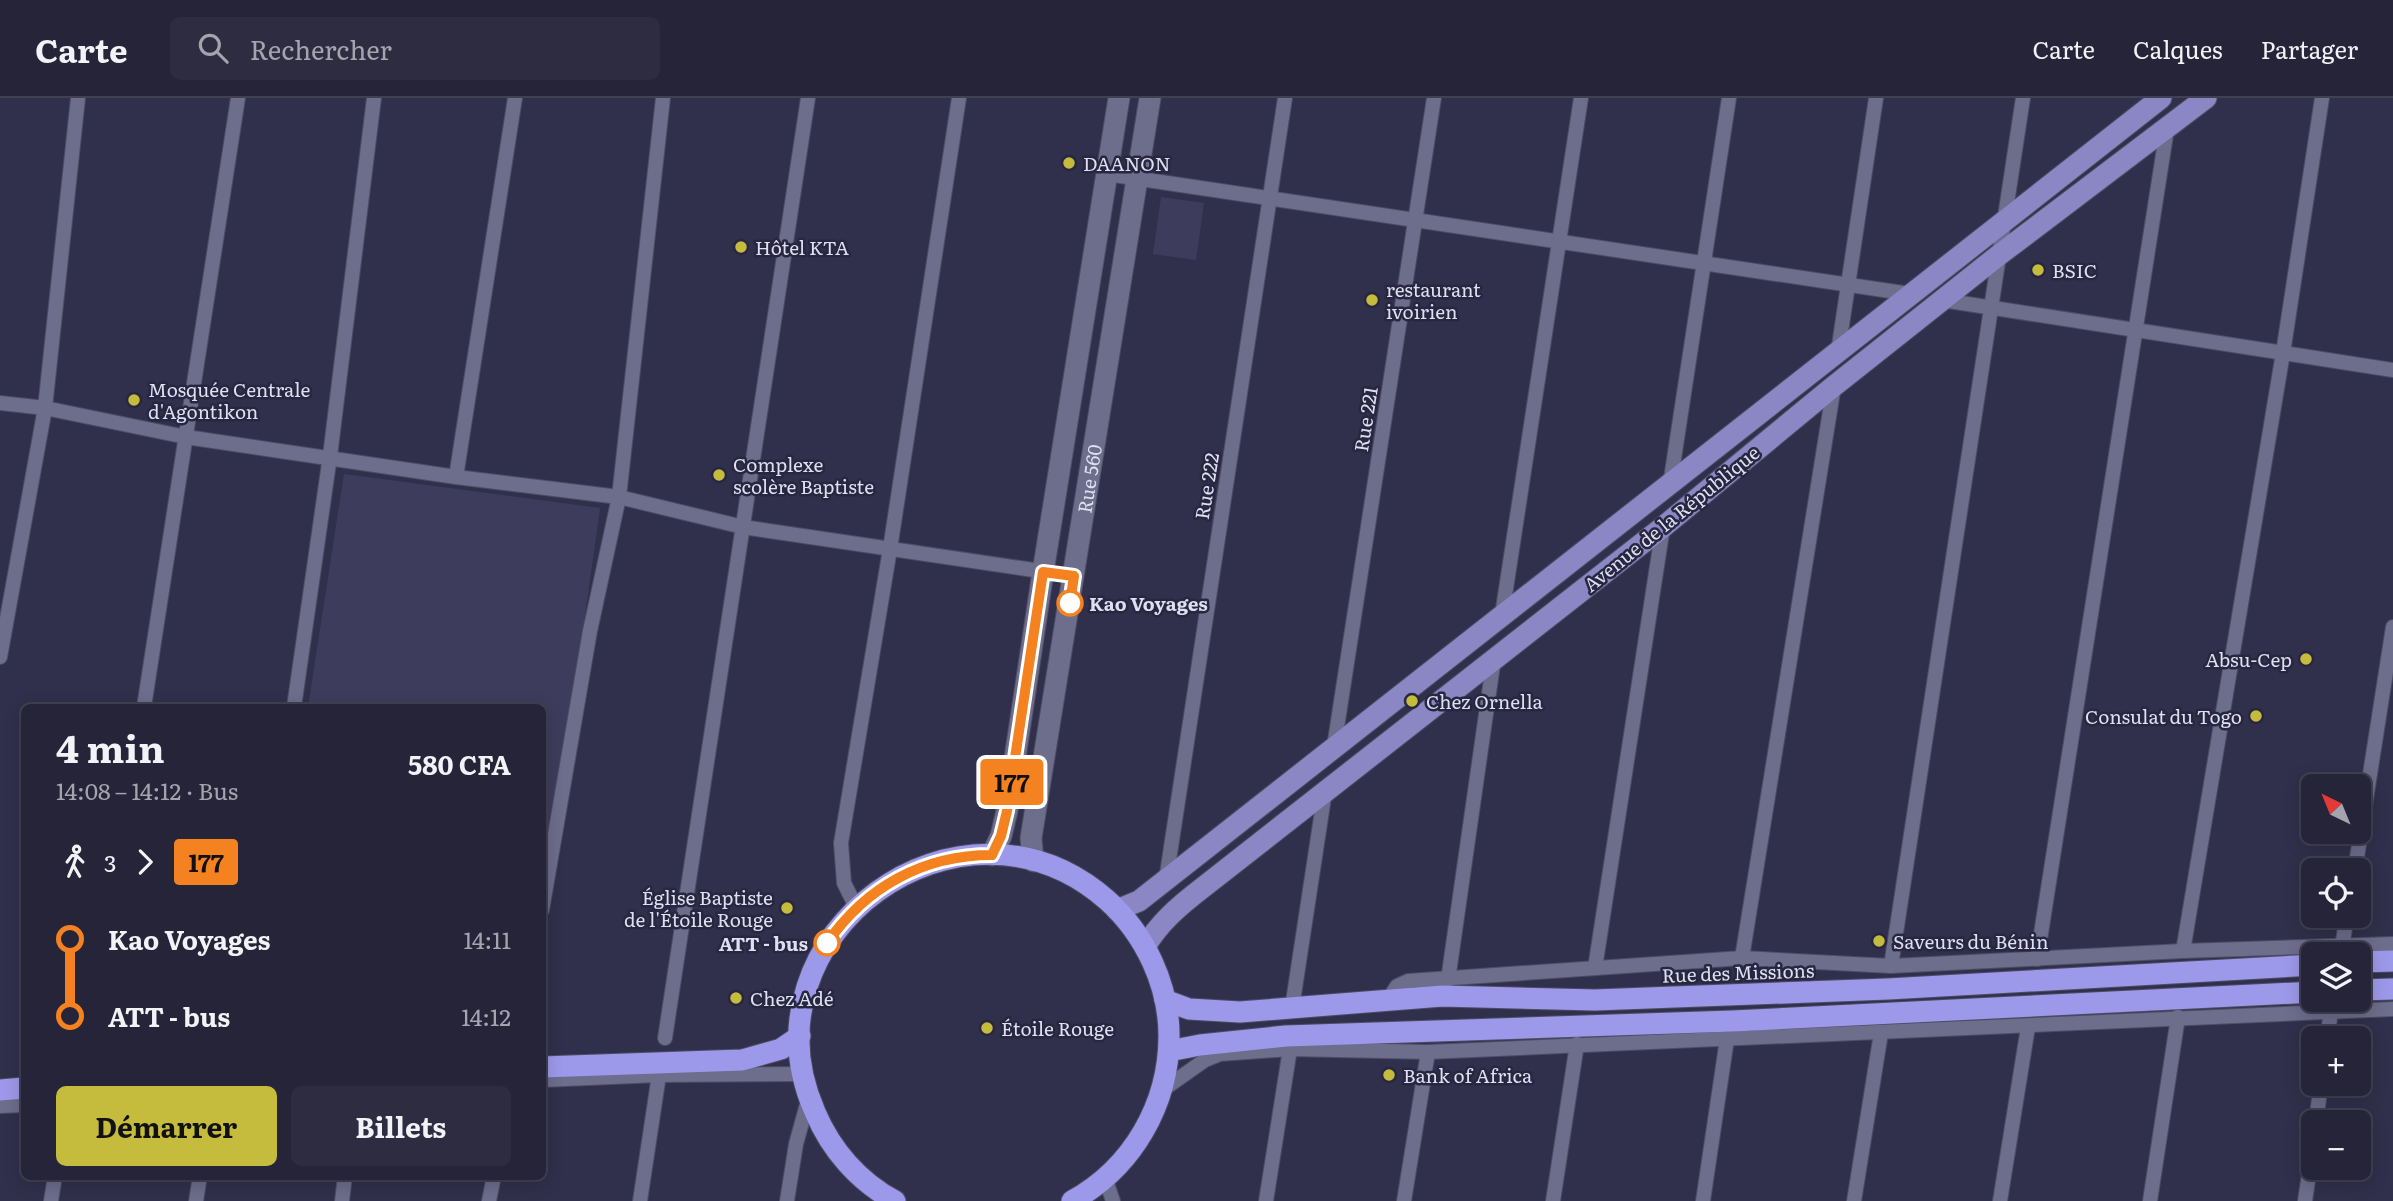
<!DOCTYPE html>
<html lang="fr">
<meta charset="utf-8">
<style>
body{margin:0;font-family:Literata,serif;background:#2d2c41;color:#f1f3f6;height:100vh;display:flex;flex-direction:column;font-size:26px;white-space:nowrap}
*{box-sizing:border-box;margin:0}
p{font-size:23px;color:#a3a4ae}
.icon{flex:none;width:38px;height:38px;fill:none;stroke:currentColor;stroke-width:2;stroke-linecap:round;stroke-linejoin:round}
.map{position:relative;flex:1;overflow:hidden}
.details{position:absolute;left:21px;top:606px;width:525px;height:476px;display:flex;flex-direction:column;background:#252439;border-radius:10px;box-shadow:0 4px 18px #0003,0 0 0 2px #424153}
.details>*{flex:none}
.badge{padding:0 14px;border-radius:5px;font-size:24px;line-height:46px}
.needle{width:46px;rotate:317deg}
.controls{position:absolute;left:2301px;top:676px;display:grid;gap:14px}
.controls a{display:grid;place-items:center;width:70px;height:70px;border-radius:10px;background:#252439;box-shadow:0 4px 18px #0003,0 0 0 2px #424153;font-size:35px}
.map>.badge{position:absolute;translate:-50% -50%;box-shadow:0 0 0 4px #fff}
.legs{display:flex;align-items:center;gap:10px;height:77px;padding:0 35px;font-size:23px}
.legs p{margin-inline-start:auto}
.head{display:flex;align-items:center;justify-content:space-between;height:119px;padding:0 35px}
h1{font-size:38px;font-weight:700;line-height:52px}
.button{display:flex;gap:14px;margin-top:auto;padding:14px 35px}
.button a{flex:1;height:80px;border-radius:10px;background:#c5bc3d;color:#111;font-size:28px;font-weight:700;line-height:80px;text-align:center}
.button a+a{background:#2d2c41;color:#f1f3f6}
ul{padding:0 35px;list-style:none}
li{display:flex;align-items:center;gap:24px;height:77px;font-size:26px}
li i{display:grid;place-items:center;width:10px;height:100%;margin:0 9px;background:currentColor}
li i::after{content:'';width:18px;height:18px;margin:-9px;border:5px solid;border-radius:50%;background:#252439}
li p{margin-inline-start:auto}
li:first-child i{background:linear-gradient(#0000 50%,currentColor 0)}
li:last-child i{background:linear-gradient(currentColor 50%,#0000 0)}
header{display:flex;align-items:center;gap:42px;box-sizing:border-box;height:98px;padding:0 35px;background:#252439;border-bottom:2px solid #424153}
header strong{font-size:33px}
nav{display:flex;gap:38px;margin-inline-start:auto;font-size:24px}
.search{width:490px;height:63px;background:#2d2c41;display:flex;align-items:center;gap:18px;box-sizing:border-box;padding:0 24px;border-radius:10px;color:#a3a4ae;font-size:26px}
.map>svg:first-child{display:block}
.built{fill:#3d3c5c}
.lines{fill:none;stroke-linecap:round;stroke-linejoin:round}
.street-casing{stroke:#4d4c63;stroke-width:16}
.secondary-casing{stroke:#4d4c63;stroke-width:23}
.primary-casing{stroke:#4d4c63;stroke-width:23}
.highway-casing{stroke:#4d4c63;stroke-width:23}
.street{stroke:#6d6d8c;stroke-width:14}
.secondary{stroke:#6d6d8c;stroke-width:21}
.primary{stroke:#8a87c4;stroke-width:21}
.highway{stroke:#9d99ea;stroke-width:21}
.line-1-casing{stroke:#fff;stroke-width:16}
.line-1{stroke:#f58220;stroke-width:10}
.poi-dot{fill:#c5bc3d;stroke:#282641;stroke-width:2.5}
.stop-1-dot{fill:#fff;stroke:#f58220;stroke-width:3.5}
.labels{text-anchor:middle;dominant-baseline:central;stroke-width:5;stroke-linejoin:round;paint-order:stroke}
.poi-label{font-size:19px;fill:#dedff0;stroke:#282641;text-anchor:start}
.street-label{font-size:19px;fill:#dedff0;stroke:#282641}
.stop-label{font-size:19px;font-weight:bold;fill:#dedff0;stroke:#282641;text-anchor:start}
</style>
<header>
<strong>Carte</strong>
<div class="search"><svg class="icon" aria-label="search" viewBox="0 0 24 24"><circle cx="10" cy="10" r="6"/><path d="M15 15l6 6"/></svg>Rechercher</div>
<nav><a>Carte</a><a>Calques</a><a>Partager</a></nav>
</header>
<div class="map">
<svg width="2393" height="1103" viewBox="0 0 2393 1103">
<rect width="100%" height="100%" fill="#31304c"/>
<g class="built">
<path d="M1161 99 1204 105 1196 162 1153 156Z"/>
<path d="M344 376 600 410 551 762 543 761 542 609H308Z"/>
</g>
<g class="lines">
<g class="street-casing">
<g id="street">
<path d="M1107 76 1910 196"/>
<path d="M1942 202 2393 272"/>
<path d="M1838 254 1876 0"/>
<path d="M0 305 45 310 186 339 456 379 619 399 743 429 1074 478"/>
<path d="M456 379 515 0"/>
<path d="M1670 387 1729 0"/>
<path d="M1502 517 1581 0"/>
<path d="M0 559 45 310 78 0"/>
<path d="M144 609 238 0"/>
<path d="M294 609 330 358 374 0"/>
<path d="M1334 649 1434 0"/>
<path d="M2355 772 2393 529"/>
<path d="M1166 782 1285 0"/>
<path d="M856 809 844 785 841 745 890 451 959 0"/>
<path d="M542 812 590 533 619 399 663 0"/>
<path d="M2183 853 2283 255 2322 0"/>
<path d="M2341 856 2347 817"/>
<path d="M1742 860 1834 288"/>
<path d="M2037 861 2167 31"/>
<path d="M1891 868 2023 0"/>
<path d="M1595 870 1663 429"/>
<path d="M1448 882 1494 560"/>
<path d="M1388 902 1397 888 1408 883 1742 860 1891 868 2183 853 2393 846"/>
<path d="M1292 910 1325 693"/>
<path d="M665 940 808 0"/>
<path d="M2327 940 2333 901"/>
<path d="M542 982 659 977 803 976"/>
<path d="M1161 993 1205 962 1220 956 1290 951 1428 954 2393 911"/>
<path d="M0 1008 24 1007"/>
<path d="M2316 1024 2321 985"/>
<path d="M1105 1080 1113 1103"/>
<path d="M51 1103 55 1078"/>
<path d="M196 1103 200 1078"/>
<path d="M342 1103 345 1078"/>
<path d="M489 1103 494 1078"/>
<path d="M640 1103 659 977"/>
<path d="M787 1103 796 1046 809 999"/>
<path d="M1266 1103 1290 951"/>
<path d="M1404 1103 1428 954"/>
<path d="M1553 1103 1577 946"/>
<path d="M1703 1103 1727 941"/>
<path d="M1854 1103 1881 935"/>
<path d="M2000 1103 2028 929"/>
<path d="M2150 1103 2178 919"/>
<path d="M2305 1103 2314 1042"/>
</g>
</g>
<g class="secondary-casing">
<g id="secondary">
<path d="M992 757 1001 738 1007 713 1043 474 1119 0"/>
<path id="s1" d="M1033 763 1031 740 1150 0"/>
</g>
</g>
<g class="primary-casing">
<g id="primary">
<path d="M1117 812 1139 803 2161 0"/>
<path d="M1145 849C1159 825 1179 808 1201 791L1663 429 1834 288 1999 157 2206 0"/>
</g>
</g>
<g class="highway-casing">
<g id="highway">
<path d="M2359 864 2393 863"/>
<path d="M2359 892 2393 891"/>
<path d="M1165 902 1189 911 1240 914 1442 898 1595 902 1888 891 2314 867"/>
<path d="M1169 953 1200 947 1286 938 1733 923 2314 894"/>
<path d="M542 969 742 962 781 951 800 938"/>
<path d="M0 992 24 990"/>
<path d="M895 1103C859 1084 831 1052 815 1014 737 837 961 674 1107 802 1145 836 1169 887 1169 938 1169 1007 1132 1070 1072 1103"/>
</g>
</g>
<use href="#street" class="street"/>
<use href="#secondary" class="secondary"/>
<use href="#primary" class="primary"/>
<use href="#highway" class="highway"/>
</g>
<g class="lines">
<g class="line-1-casing">
<path id="line-1" d="M827 845C866 789 923 757 992 757L1001 738 1007 713 1043 474 1074 478 1070 505"/>
</g>
<use href="#line-1" class="line-1"/>
</g>
<g class="poi-dot">
<circle cx="1069" cy="65" r="7"/>
<circle cx="741" cy="149" r="7"/>
<circle cx="2038" cy="172" r="7"/>
<circle cx="1372" cy="202" r="7"/>
<circle cx="134" cy="302" r="7"/>
<circle cx="719" cy="377" r="7"/>
<circle cx="2306" cy="561" r="7"/>
<circle cx="1412" cy="603" r="7"/>
<circle cx="2256" cy="618" r="7"/>
<circle cx="787" cy="810" r="7"/>
<circle cx="1879" cy="843" r="7"/>
<circle cx="736" cy="900" r="7"/>
<circle cx="987" cy="930" r="7"/>
<circle cx="1389" cy="977" r="7"/>
</g>
<g class="stop-1-dot">
<circle cx="1070" cy="505" r="12"/>
<circle cx="827" cy="845" r="12"/>
</g>
<g class="labels">
<g class="poi-label">
<text x="1083" y="65">DAANON</text>
<text x="755" y="149">Hôtel KTA</text>
<text x="2052" y="172">BSIC</text>
<text x="1386" y="191">restaurant<tspan x="1386" dy="22">ivoirien</tspan></text>
<text x="148" y="291">Mosquée Centrale<tspan x="148" dy="22">d'Agontikon</tspan></text>
<text x="733" y="366">Complexe<tspan x="733" dy="22">scolère Baptiste</tspan></text>
<text x="2292" y="561" text-anchor="end">Absu-Cep</text>
<text x="1426" y="603">Chez Ornella</text>
<text x="2242" y="618" text-anchor="end">Consulat du Togo</text>
<text x="773" y="799" text-anchor="end">Église Baptiste<tspan x="773" dy="22">de l'Étoile Rouge</tspan></text>
<text x="1893" y="843">Saveurs du Bénin</text>
<text x="750" y="900">Chez Adé</text>
<text x="1001" y="930">Étoile Rouge</text>
<text x="1403" y="977">Bank of Africa</text>
</g>
<g class="street-label">
<text transform="translate(1365 321) rotate(-81)">Rue 221</text>
<text stroke="none"><textPath href="#s1" startOffset="387">Rue 560</textPath></text>
<text transform="translate(1206 388) rotate(-81)">Rue 222</text>
<text transform="translate(1671 420) rotate(-39)">Avenue de la République</text>
<text transform="translate(1738 874) rotate(-2)">Rue des Missions</text>
</g>
<g class="stop-label">
<text x="1089" y="505">Kao Voyages</text>
<text x="808" y="845" text-anchor="end">ATT - bus</text>
</g>
</g>
</svg>
<div class="controls">
<a><svg class="needle" viewBox="-14 -14 28 28"><path d="M0-13l5 13h-10z" fill="#e53935"/><path d="M0 13l5-13h-10z" fill="#a3a4ae"/></svg></a>
<a><svg class="icon" aria-label="locate" viewBox="0 0 24 24"><circle cx="12" cy="12" r="6"/><path d="M12 2v4M12 18v4M2 12h4M18 12h4"/></svg></a>
<a><svg class="icon" aria-label="layers" viewBox="0 0 24 24"><path d="M12 4l9 5-9 5-9-5zM3 14l9 5 9-5"/></svg></a>
<a>+</a>
<a>−</a>
</div>
<b class="badge" style="left:1012px;top:684px;background:#f58220;color:#111">177</b>
<section class="details">
<div class="head"><div><h1>4 min</h1><p>14:08 – 14:12 · Bus</p></div><b>580 CFA</b></div>
<div class="legs"><svg class="icon" aria-label="walk" viewBox="0 0 24 24"><circle cx="13" cy="4" r="2"/><path d="M13 8l-2 6 4 7M11 14l-3 7M7 12l3-4h3l4 4"/></svg>3<svg class="icon" aria-label="forward" viewBox="0 0 24 24"><path d="M9 5l7 7-7 7"/></svg><b class="badge" style="background:#f58220;color:#111">177</b></div>
<ul>
<li><i style="color:#f58220"></i><b>Kao Voyages</b><p>14:11</p></li>
<li><i style="color:#f58220"></i><b>ATT - bus</b><p>14:12</p></li>
</ul>
<div class="button"><a>Démarrer</a><a>Billets</a></div>
</section>
</div>
